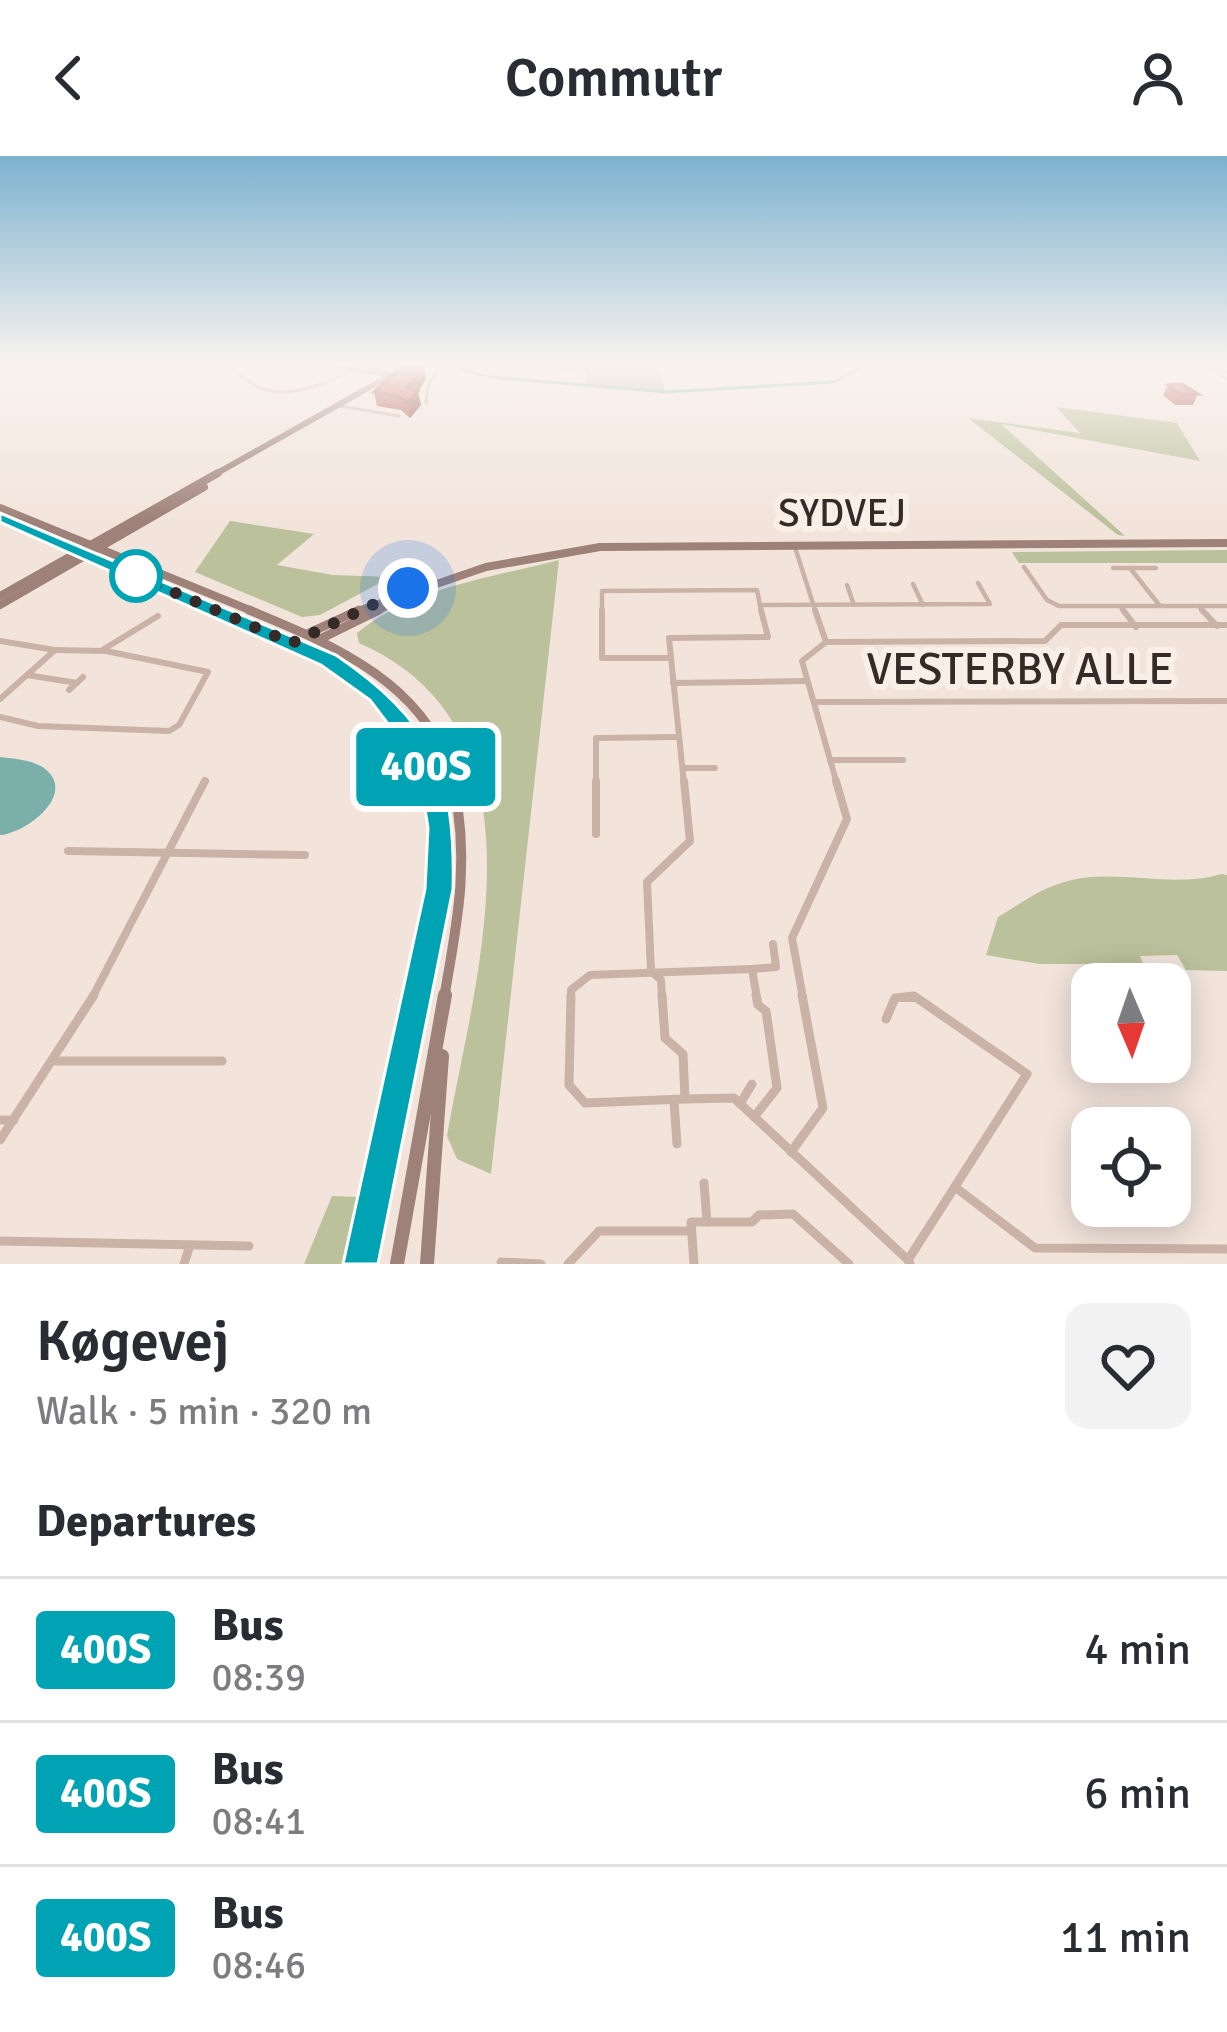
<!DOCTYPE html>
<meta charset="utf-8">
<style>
body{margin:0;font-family:Signika,sans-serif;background:#f2f2f3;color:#2b2b33;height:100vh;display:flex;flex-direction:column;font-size:45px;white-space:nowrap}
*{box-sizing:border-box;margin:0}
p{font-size:39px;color:#7c7c81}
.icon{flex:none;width:66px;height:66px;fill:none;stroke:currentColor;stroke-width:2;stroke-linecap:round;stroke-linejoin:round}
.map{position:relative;height:1108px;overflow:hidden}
.sheet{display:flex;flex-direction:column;background:#fff;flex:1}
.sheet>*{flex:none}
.badge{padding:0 24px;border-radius:9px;font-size:42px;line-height:78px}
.needle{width:78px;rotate:178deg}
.buttons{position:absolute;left:1071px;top:807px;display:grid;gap:24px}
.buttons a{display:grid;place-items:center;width:120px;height:120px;border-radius:24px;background:#fff;box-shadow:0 6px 30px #0003;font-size:60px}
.you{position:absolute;width:60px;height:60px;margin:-30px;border:9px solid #fff;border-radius:50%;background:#1a73e8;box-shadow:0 0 0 18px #1a73e833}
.map>.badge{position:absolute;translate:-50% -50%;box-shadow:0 0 0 6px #fff}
h2{padding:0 36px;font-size:45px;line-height:108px}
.round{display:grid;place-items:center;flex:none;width:126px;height:126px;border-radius:24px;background:#f2f2f3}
.headline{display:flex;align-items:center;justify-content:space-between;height:204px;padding:0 36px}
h1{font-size:57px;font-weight:600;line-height:90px}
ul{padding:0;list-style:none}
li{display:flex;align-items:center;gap:36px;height:144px;padding:0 36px;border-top:3px solid #e1e1e2}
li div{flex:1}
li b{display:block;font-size:45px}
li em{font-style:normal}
li .badge{min-width:132px;font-weight:700;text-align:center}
header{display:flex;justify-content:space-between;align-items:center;height:156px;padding:0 36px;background:#fff;font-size:54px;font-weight:600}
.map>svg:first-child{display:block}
.green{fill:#bac19b}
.water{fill:#7aafaa}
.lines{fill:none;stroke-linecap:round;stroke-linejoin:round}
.stream{stroke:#7aafaa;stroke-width:3}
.street-far4{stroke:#cab2a7;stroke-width:3}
.street-far3{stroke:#cab2a7;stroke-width:4.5}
.street-far2{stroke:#cab2a7;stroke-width:6}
.street-far1{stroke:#cab2a7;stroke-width:8}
.street{stroke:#cab2a7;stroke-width:9}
.secondary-far4{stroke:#9e8178;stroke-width:6}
.secondary-far3{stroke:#9e8178;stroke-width:8}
.secondary-far2{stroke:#9e8178;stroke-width:9}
.secondary-far1{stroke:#9e8178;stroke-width:10}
.secondary{stroke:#9e8178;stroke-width:14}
.wall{fill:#ab463a}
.shaded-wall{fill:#8b3930}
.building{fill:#c75144;stroke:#8b3930;stroke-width:3}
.line{fill:#00a3b4;stroke:#fff;stroke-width:3}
.walk{stroke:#362a28;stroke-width:12;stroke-dasharray:0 21.6}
.stop-dot{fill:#fff;stroke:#00a3b4;stroke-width:6}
.labels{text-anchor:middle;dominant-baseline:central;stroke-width:12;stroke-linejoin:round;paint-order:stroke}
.far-street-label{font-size:39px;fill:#362a28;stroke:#faefe7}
.street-label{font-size:45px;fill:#362a28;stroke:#faefe7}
</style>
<header><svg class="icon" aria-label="back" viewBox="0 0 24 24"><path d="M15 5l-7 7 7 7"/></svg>Commutr<svg class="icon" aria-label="person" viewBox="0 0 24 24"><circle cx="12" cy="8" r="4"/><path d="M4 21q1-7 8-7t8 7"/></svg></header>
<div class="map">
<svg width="1227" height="1108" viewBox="0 0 1227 1108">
<rect width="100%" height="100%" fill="#f2e4db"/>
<g class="green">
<path d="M554 209H658L666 236 587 230 586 217 556 215Z"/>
<path d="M1056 251 1177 267 1200 305 1001 268 1125 380 1118 379 968 262 1080 277Z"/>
<path d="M230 365 314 378 277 409 333 419 391 421 320 459 302 461 195 416Z"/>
<path d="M1227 394V407H1019L1012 396Z"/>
<path d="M559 404 491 1018 457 1003 447 980C475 819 555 573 359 487L357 477C413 431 491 422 559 404Z"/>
<path d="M1221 718 1227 719V815L1186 814 1177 799 1140 800 1143 808H1039L986 799 998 761C1017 750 1037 735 1058 728 1110 709 1169 734 1221 718Z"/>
<path d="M332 1040 358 1041 343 1108H304Z"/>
</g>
<path class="water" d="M0 601C17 603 43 604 53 622 66 648 21 678 0 679Z"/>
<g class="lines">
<g class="stream">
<path d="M1180 209 1202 212"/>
<path d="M460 213 490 221 666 236 833 226 866 209"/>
<path d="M1211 213 1227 215"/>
</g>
<g class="street-far4">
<path d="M215 209C241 213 238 221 258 231 290 246 334 224 362 209"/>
<path d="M424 209 439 212 428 229 426 247"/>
<path d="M1201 209 1227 223"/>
<path d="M340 250 399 260"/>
</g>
<g class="street-far3">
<path d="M794 388 816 457"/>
<path d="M1024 411 1047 444 1059 450H1227"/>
<path d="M1113 412H1156"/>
<path d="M1130 412 1160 450"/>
<path d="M913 428 923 449"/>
<path d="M847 429 854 449"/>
<path d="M760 449 762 457"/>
<path d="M760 449 990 448 978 427"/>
<path d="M1120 450 1125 457"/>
<path d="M1199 450 1205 457"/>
<path d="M602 457V435L757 434 760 449"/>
</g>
<g class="street-far2">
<path d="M602 454V502H671L669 482 768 481 761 454"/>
<path d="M815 454 826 486 802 505 837 628"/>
<path d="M1123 454 1136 471"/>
<path d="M1202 454 1217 470"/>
<path d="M0 485 55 494 0 543"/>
<path d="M826 486 1045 485 1061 469H1227"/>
<path d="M104 493 158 460"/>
<path d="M671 502 684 628"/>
<path d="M27 519 77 527"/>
<path d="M673 527 807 525"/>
<path d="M69 534 83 521"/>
<path d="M814 546 1227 545"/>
<path d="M0 561 38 570 169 575 179 569 208 516 106 495 55 494"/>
<path d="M830 604H903"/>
<path d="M683 612H715"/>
<path d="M596 628V582L679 581"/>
</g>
<g class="street-far1">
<path d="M596 625V678"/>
<path d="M68 695 305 699"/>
<path d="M752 813 776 811 773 788"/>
<path d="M92 842 205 625"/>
<path d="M571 842V834L590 819 752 813 757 842"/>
<path d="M662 842 661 824 651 815 647 726 690 685 684 625"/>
<path d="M803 842 792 782 847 663 836 625"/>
<path d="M898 842H916"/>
</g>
<g class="street">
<path d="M571 839 569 929 585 947 684 943"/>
<path d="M662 839 665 882 683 898 685 943 734 942 908 1104"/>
<path d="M886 863 895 842 914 840 1027 918 908 1104 910 1108"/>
<path d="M56 905H222"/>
<path d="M674 945 677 988"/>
<path d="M740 948 752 928"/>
<path d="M754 961 777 932 766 855 758 849 756 839"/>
<path d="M0 964H14"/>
<path d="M0 984 94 839"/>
<path d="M791 996 823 952 802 839"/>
<path d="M704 1027 707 1066"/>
<path d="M955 1031 1035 1092 1227 1093"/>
<path d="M0 1085 249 1090"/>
<path d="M501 1106 541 1108"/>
<path d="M184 1108 190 1089"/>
<path d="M568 1108 599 1075H691"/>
<path d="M694 1108 691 1066H752L759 1059 793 1058 849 1108"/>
</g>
<g class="secondary-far4">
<path d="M333 209 393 219"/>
<path d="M212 320 409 209"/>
</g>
<g class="secondary-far3">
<path d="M0 352 257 457"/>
<path d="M0 362 223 457"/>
<path d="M0 440 218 317"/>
<path d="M0 449 204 331"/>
<path d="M352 457 486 411 600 391 1227 387"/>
<path d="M373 457 412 437"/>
</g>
<g class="secondary-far2">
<path d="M216 454C298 489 409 529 430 628"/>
<path d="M249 454C332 488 433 530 453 628"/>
<path d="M307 478 359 454"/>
<path d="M320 483 379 454"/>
</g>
<g class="secondary-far1">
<path d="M417 842C433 763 446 705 430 625"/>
<path d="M444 842C458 763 470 704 453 625"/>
</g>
<g class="secondary">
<path d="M363 1108 418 839"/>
<path d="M397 1108 445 839"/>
<path d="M427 1108 442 900"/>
</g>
</g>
<g class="wall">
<path d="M426 222 418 236 421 249 410 262 401 254 377 250 374 236Z"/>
<path d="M1168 229 1198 238 1193 249H1175L1163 239Z"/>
</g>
<path class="shaded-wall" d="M423 209 426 222 418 236 421 249 410 262 407 231Z"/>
<g class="building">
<path d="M405 209H423L419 218 407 231 418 235 407 247 399 240 374 236Z"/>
<path d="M1182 228 1198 238H1180L1168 229Z"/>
</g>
<linearGradient id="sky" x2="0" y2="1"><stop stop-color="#7cb2cf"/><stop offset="0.57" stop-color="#f9f3ef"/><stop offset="1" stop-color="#f9f3ef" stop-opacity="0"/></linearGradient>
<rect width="1227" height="365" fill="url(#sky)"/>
<path class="line" d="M0 357 336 499C432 565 456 617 453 733L378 1108H343L425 733 428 672 423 640 404 589 370 544 321 509 0 366Z"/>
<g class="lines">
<path class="walk" d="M136 420 292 487 408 432"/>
</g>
<circle class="stop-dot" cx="136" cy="420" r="24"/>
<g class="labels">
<g class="far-street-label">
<text x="842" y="357">SYDVEJ</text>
</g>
<g class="street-label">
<text x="1020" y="513">VESTERBY ALLE</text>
</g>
</g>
</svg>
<div class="buttons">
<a><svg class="needle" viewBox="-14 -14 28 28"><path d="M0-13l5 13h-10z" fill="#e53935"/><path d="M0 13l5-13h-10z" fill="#7c7c81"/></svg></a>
<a><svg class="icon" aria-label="locate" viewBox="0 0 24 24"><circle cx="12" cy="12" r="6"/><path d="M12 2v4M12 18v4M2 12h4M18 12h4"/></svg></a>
</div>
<div class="you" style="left:408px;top:432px"></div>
<b class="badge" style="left:426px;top:611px;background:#00a3b4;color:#fff">400S</b>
</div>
<section class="sheet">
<div class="headline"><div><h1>Køgevej</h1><p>Walk · 5 min · 320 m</p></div><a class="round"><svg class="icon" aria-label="heart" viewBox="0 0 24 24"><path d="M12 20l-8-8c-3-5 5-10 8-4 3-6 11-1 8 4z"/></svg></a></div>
<h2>Departures</h2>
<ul>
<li><span class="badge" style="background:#00a3b4;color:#fff">400S</span><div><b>Bus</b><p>08:39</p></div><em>4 min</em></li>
<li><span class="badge" style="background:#00a3b4;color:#fff">400S</span><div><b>Bus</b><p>08:41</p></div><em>6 min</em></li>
<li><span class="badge" style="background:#00a3b4;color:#fff">400S</span><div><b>Bus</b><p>08:46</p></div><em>11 min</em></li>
</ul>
</section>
